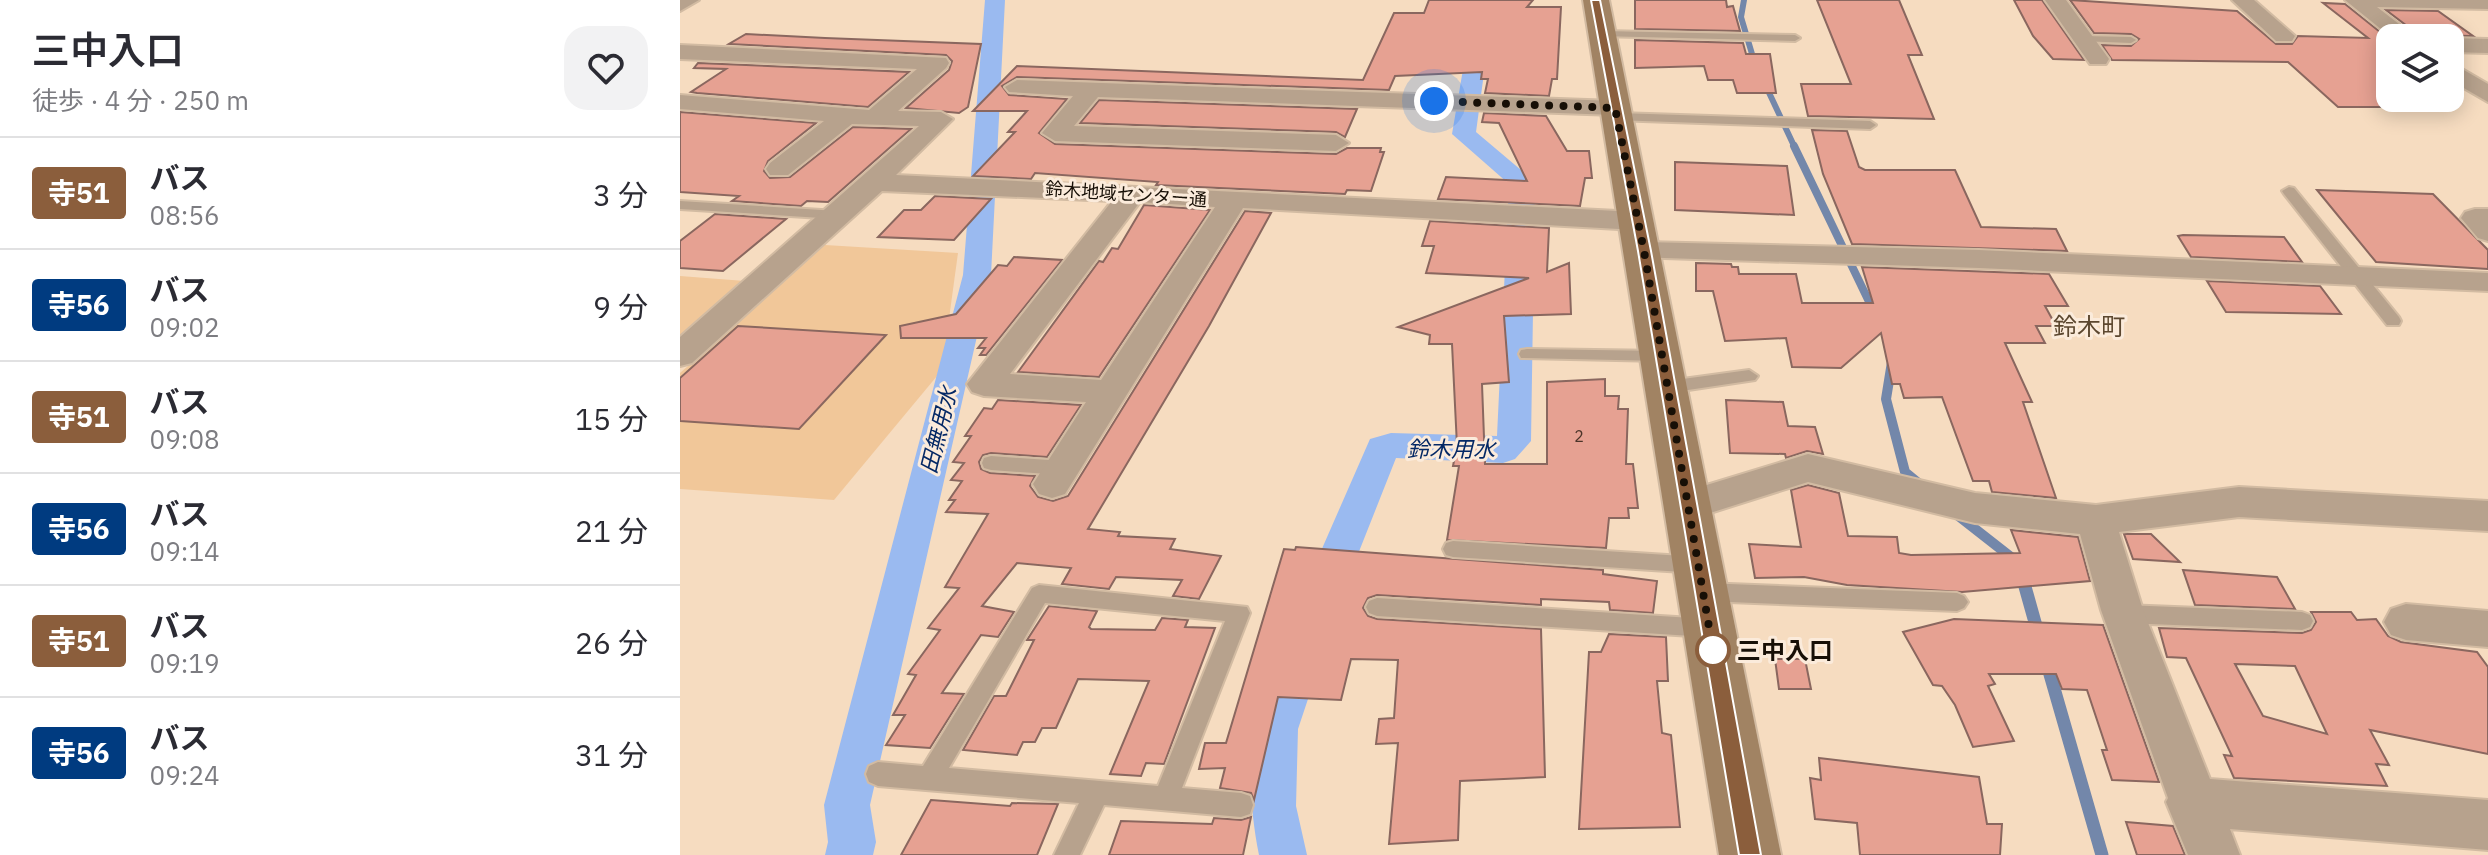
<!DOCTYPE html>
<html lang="ja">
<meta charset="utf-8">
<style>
body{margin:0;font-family:"IBM Plex Sans","Noto Sans JP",sans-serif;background:#f2f2f3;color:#2b2b33;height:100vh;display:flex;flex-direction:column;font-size:30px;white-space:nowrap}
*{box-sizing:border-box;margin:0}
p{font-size:26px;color:#7c7c81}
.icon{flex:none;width:44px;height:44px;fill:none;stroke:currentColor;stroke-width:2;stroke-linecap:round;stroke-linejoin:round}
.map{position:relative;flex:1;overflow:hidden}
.sheet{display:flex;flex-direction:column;background:#fff;width:680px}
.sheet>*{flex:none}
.badge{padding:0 16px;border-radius:6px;font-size:28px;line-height:52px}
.tools{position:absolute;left:1696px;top:24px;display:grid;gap:16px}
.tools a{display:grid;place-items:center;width:88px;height:88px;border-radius:16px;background:#fff;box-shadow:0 4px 20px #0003;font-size:40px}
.you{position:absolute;width:40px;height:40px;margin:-20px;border:6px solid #fff;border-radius:50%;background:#1a73e8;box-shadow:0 0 0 12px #1a73e833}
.map>.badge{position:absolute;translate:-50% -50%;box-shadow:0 0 0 4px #fff}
.round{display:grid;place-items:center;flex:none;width:84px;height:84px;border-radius:24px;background:#f2f2f3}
.head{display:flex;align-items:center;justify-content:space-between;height:136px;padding:0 32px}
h1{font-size:38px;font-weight:600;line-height:60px}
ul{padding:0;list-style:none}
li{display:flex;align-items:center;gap:24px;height:112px;padding:0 32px;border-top:2px solid #e1e1e2}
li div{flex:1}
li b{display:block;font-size:30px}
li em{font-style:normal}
li .badge{min-width:88px;font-weight:700;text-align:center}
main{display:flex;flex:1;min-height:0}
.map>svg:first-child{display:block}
.green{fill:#f1c799}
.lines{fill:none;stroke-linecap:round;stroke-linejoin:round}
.stream-far3{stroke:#7387aa;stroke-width:6}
.stream-far2{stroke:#7387aa;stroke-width:8}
.stream-far1{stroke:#7387aa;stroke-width:10}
.stream{stroke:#7387aa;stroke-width:13}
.canal{fill:#9abaf0;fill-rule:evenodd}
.building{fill:#e6a192;stroke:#8a675f;stroke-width:2;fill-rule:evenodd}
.lane-casing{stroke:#d2bba2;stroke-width:4}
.street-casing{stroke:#d2bba2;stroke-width:4}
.secondary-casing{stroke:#d2bba2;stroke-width:4}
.lane{fill:#b7a28d;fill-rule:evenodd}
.street{fill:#b7a28d;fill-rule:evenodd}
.secondary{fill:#a18363;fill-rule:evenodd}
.line{fill:#8b5e3c;stroke:#fff;stroke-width:2}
.walk{stroke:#170f06;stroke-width:8;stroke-dasharray:0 14.4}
.stop-dot{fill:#fff;stroke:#8b5e3c;stroke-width:4}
.labels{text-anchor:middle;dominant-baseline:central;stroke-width:6;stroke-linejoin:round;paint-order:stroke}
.number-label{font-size:16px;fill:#4b3429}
.far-street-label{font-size:18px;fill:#170f06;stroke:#fbebdb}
.water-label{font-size:22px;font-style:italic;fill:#042865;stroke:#fbebdb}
.quarter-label{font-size:24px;fill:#5c472f;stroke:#fbebdb}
.near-stop-label{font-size:24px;font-weight:bold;fill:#170f06;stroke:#fbebdb;text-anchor:start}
</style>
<main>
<section class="sheet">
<div class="head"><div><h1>三中入口</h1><p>徒歩 · 4 分 · 250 m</p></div><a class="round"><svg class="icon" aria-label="heart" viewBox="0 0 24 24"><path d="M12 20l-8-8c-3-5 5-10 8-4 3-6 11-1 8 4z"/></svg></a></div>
<ul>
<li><span class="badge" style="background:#8b5e3c;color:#fff">寺51</span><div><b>バス</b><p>08:56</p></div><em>3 分</em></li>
<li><span class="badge" style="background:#003b80;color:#fff">寺56</span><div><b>バス</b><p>09:02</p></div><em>9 分</em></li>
<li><span class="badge" style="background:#8b5e3c;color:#fff">寺51</span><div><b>バス</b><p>09:08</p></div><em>15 分</em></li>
<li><span class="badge" style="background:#003b80;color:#fff">寺56</span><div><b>バス</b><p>09:14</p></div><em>21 分</em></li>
<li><span class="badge" style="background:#8b5e3c;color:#fff">寺51</span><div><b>バス</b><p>09:19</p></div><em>26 分</em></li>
<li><span class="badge" style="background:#003b80;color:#fff">寺56</span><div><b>バス</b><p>09:24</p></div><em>31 分</em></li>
</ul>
</section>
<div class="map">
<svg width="1808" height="855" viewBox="0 0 1808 855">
<rect width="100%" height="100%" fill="#f6dcc0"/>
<g class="green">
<path d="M145 245 278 253 262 370 154 500 0 489V373Z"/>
<path d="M0 276 65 281 0 338Z"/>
</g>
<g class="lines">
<g class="stream-far3">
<path d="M1064 0 1061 17 1075 64"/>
<path d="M1084 82 1115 148"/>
</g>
<path class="stream-far2" d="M1114 146 1194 312"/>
<g class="stream-far1">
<path d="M1212 362 1206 399 1225 472 1242 486"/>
<path d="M1276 514 1336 561"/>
</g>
<g class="stream">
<path d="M1342 576 1358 633"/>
<path d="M1367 664 1422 855"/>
</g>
<g class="canal">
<path d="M305 0H325L311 275 190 805 196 842 193 855H145L148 842 144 805 283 275Z"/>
<path d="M815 0H836L810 29 796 132 855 182 851 441 835 459 823 463 716 458 663 592 657 604 643 608 629 604 623 592 690 439 711 433 817 436 829 184 772 134 790 28Z"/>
<path d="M622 636 637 641 643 654 618 729 616 806 627 855H579C563 774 571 716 607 641Z"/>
</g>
</g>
<g class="building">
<path d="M749 0H853L847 7H881L877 79H872L869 96 805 93 808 79H801L802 72 715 76 709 90 337 77 322 86 329 95 387 99 359 133 375 144 656 154 667 148H701L700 152H704L691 191 667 190 665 194 476 185 478 182 355 173 351 179 293 176 335 132H328L347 111H293L337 66 683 80 714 13H744Z"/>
<path d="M955 0H1046L1047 7 1053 6 1060 31 955 29Z"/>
<path d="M1137 0H1219L1242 55H1228L1254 119 1128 116 1121 84H1171Z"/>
<path d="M1334 0H1362L1404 60 1373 59 1353 36Z"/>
<path d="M1390 0 1557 11 1596 44H1612L1618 36 1688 38 1643 3 1665 4 1710 40V107H1658L1608 62 1432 60 1422 45 1451 46 1459 39 1451 34 1414 33Z"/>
<path d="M1706 10 1758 11 1793 36 1739 35Z"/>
<path d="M66 34 145 38 301 44 288 107 279 113 226 108 269 70 272 61 266 55 49 44Z"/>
<path d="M955 40 1063 43 1066 54H1090L1096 93H1057L1053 80H1028L1024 66 955 68Z"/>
<path d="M18 63 229 72 188 107 17 93 11 92 46 69 14 68Z"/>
<path d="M419 100 677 109 665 137 656 132 400 123Z"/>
<path d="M0 112 136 123 88 161 84 171 90 178 110 177 173 127 231 129 148 202 127 201 121 206 52 201 59 196 0 192Z"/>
<path d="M804 113 866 116 887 151H909L912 178H905L900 206 758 199 766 177 847 181 819 123 802 122Z"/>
<path d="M1132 130 1167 131 1179 167 1185 170H1275L1301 227 1376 229 1387 251 1172 244 1143 174Z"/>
<path d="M995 162 1107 166 1114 215 995 210Z"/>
<path d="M1637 190 1753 194 1808 250V269L1696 262Z"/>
<path d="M255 196 311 199 274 240 198 237 224 210H241Z"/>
<path d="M464 205 530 210 419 377 338 372 419 261 423 262 432 248 438 249Z"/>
<path d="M565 211 591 213 529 326 408 529 440 532 438 536 495 539 490 549 541 556 519 599 493 596 502 580 436 577 429 589 382 584 391 568 337 563 302 606 334 612 318 637 301 635 262 693 284 694 250 748 206 745 225 715H213L236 675 228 674 260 630 248 628 279 588 265 587 308 514 266 512 275 500H269L282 481 271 480 284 463 273 462 291 436H285L304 408 312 409 318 400 401 405 367 457 311 453 303 455 299 462 301 469 310 473 355 476 350 486 358 497 373 501 388 496Z"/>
<path d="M35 214 106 219 43 271 0 268V241Z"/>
<path d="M750 221 869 228 867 272 889 263 891 314 824 316 829 382 802 384 805 464H867V382L925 379V396H939L938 409H948L946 464H953L958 508H948L949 518H929L926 548 767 540 779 466H773L777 446 772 344H749L750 335 718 327 849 278 746 273 754 246H742Z"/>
<path d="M1503 235 1604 237 1622 262 1511 257 1498 236Z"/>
<path d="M334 257 382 260 306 355H300L305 348H298L306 338H221L220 326 276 314 318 265 327 266Z"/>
<path d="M1016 263 1051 264 1052 267H1058L1059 274H1116L1122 303H1193L1182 267 1369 274 1388 306H1365L1376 326H1356L1365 343H1325L1352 402H1343L1376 498 1312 492 1309 481H1293L1262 397 1224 398 1220 384H1212L1201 333 1161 368 1112 367 1106 338 1045 341 1033 291H1016Z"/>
<path d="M1527 281 1640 286 1661 314 1546 312Z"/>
<path d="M58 326 206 335 119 429 0 421V378Z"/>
<path d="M1046 400 1103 402 1108 426 1135 427 1143 454 1127 451 1106 458 1105 454 1050 453Z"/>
<path d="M1128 485 1159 493 1168 536 1217 537 1219 553 1231 555 1340 553 1331 530 1398 537 1410 581 1282 592 1167 585 1124 577 1075 578 1069 544 1121 547 1111 490Z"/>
<path d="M1444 534H1471L1500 562 1453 559Z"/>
<path d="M616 547 923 570V574L977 581 973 613 930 610 929 602 861 599V605L697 595 688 598 683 608 688 616 697 619 861 629 865 777 780 781 778 840 709 844 718 743 696 744 699 719 714 718 718 660 671 659 661 700 598 697 574 800 571 793 540 788 545 768 519 769 525 743H546L604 549 615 550Z"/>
<path d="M1503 570 1597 577 1615 609 1515 605Z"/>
<path d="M369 606 417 611 409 627 411 629 475 630 482 618 508 620 505 627 535 628 484 764 466 763 461 776 430 774 469 681 398 679 376 728H362L355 742H343L337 755 283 750 314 696H326L354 640H347Z"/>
<path d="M1631 612H1671L1677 620 1696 619 1708 636 1721 642 1797 652 1808 667V754L1690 730 1709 765 1696 764 1707 786 1554 778 1544 755 1552 756 1506 658 1487 657 1479 628 1622 633 1631 630 1636 622ZM1555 664 1615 666 1647 734 1583 716Z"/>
<path d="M1274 619 1423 625 1479 782 1432 780 1422 750H1427L1407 690 1382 689 1376 674H1309L1315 684 1308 686 1334 741 1293 747 1275 705 1262 686 1253 685 1223 632Z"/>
<path d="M929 634 986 637 988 681H977L982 733 991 735 1000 827 899 829 909 652H921Z"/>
<path d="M1095 659H1125L1131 689H1099Z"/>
<path d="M1139 758 1299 777 1307 824H1322L1320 855H1180L1177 823 1135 819 1130 778 1141 780Z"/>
<path d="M251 800 330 806 332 803 378 804 357 855H221Z"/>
<path d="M571 817 563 855H429L441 821 532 824 534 818 561 820Z"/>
<path d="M1446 822 1493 826 1505 855H1457Z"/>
</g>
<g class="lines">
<g class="lane-casing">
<g id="lane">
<path d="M923 31 1115 35 1120 38 1115 41 919 36V32Z"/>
<path d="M1403 36 1451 37 1456 40 1451 43 1399 41 1398 39Z"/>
<path d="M938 113 1190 121 1196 125 1190 129 934 120V114Z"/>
<path d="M1609 187 1614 188 1719 317 1721 321 1719 325H1707L1604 194 1602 191Z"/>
<path d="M0 201 157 211 164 215 157 219 0 209Z"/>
<path d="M847 349 982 351 990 356 982 361 841 358 839 354 841 350Z"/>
<path d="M1069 370 1078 376 1075 380 988 393 979 387 988 381Z"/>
<path d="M311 456 383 461 390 463 392 468 390 473 383 475 311 470 304 468 302 463 304 458Z"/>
<path d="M773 541 1018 557 1025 559 1028 565 1025 571 1018 573 773 557 766 555 763 549 766 543Z"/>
<path d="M1024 583 1277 593 1284 596 1288 602 1284 608 1277 611 1024 601 1017 598 1014 592 1017 586Z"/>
<path d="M359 585 567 607 570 613 502 788 561 793 570 796 573 805 570 814 561 817 424 805 400 855H374L399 803 198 786 189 782 186 774 189 766 198 762 243 766 352 588ZM365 603 545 621 478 786 269 768Z"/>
<path d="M697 598 1027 619 1035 622 1038 628 1035 634 1027 637 697 616 689 613 686 607 689 601Z"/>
<path d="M1444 605 1622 612 1630 615 1633 621 1630 627 1622 630 1444 623 1436 620 1433 614 1436 608Z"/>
</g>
</g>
<g class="street-casing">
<g id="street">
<path d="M0 0H19L0 11Z"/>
<path d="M1365 0H1386L1429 59 1426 64H1410Z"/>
<path d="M1552 0H1574L1615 36 1612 41H1596Z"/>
<path d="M1665 0H1808V9L1697 7 1737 38H1712Z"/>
<path d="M1770 38 1808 39V53L1770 52Z"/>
<path d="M0 45 266 58 269 63 266 68 218 111 261 112 273 119 216 175 957 212 967 215 971 221 967 227 957 230 563 208 385 494 372 498 359 494 353 484 406 402 304 396 292 392 287 384 432 201 202 191 12 363 0 366V337L239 126 172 124 108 175H90L86 169 90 163 144 121 0 109V95L189 110 237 69 0 59ZM460 202 535 207 421 380 330 374Z"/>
<path d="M1770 62 1808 84V102L1770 80Z"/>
<path d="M337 80 935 101 947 108 935 115 418 97 394 126 656 135 669 143 656 151 375 141 362 133 393 96 329 92 325 87Z"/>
<path d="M1795 209H1808V241L1798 238 1781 218 1785 212Z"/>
<path d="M964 242 1299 250 1808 273V291L1299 268 954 257 949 251 954 245Z"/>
<path d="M1128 454 1295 493 1416 505 1559 487 1808 501V531L1559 517 1439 532 1463 610 1530 779 1808 800V850L1550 829 1560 855H1508L1486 802 1488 798 1421 610 1400 534 1295 523 1128 482 1008 520 994 515 989 505 994 495Z"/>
<path d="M1726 604 1808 611V647L1726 640 1711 635 1704 622 1711 609Z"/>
</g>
</g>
<g class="secondary-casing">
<path id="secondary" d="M903 0H929L1101 855H1039Z"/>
</g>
<use href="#lane" class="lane"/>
<use href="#street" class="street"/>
<use href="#secondary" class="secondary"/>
</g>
<path class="line" d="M911 0H920L971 251 1081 855H1059L958 251Z"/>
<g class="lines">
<path class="walk" d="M754 101 935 108 964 251 1034 656 1033 650"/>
</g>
<circle class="stop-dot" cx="1033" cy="650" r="16"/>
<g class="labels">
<g class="number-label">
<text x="899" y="436">2</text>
</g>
<g class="far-street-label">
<text transform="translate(446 194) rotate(4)">鈴木地域センター通</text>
</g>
<g class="water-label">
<text transform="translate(258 430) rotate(-76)">田無用水</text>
<text x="771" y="448">鈴木用水</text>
</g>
<g class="quarter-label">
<text x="1409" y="326">鈴木町</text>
</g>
<g class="near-stop-label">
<text x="1057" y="650">三中入口</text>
</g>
</g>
</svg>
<div class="tools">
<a><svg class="icon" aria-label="layers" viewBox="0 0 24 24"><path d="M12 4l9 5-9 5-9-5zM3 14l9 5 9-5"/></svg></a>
</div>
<div class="you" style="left:754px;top:101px"></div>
</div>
</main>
